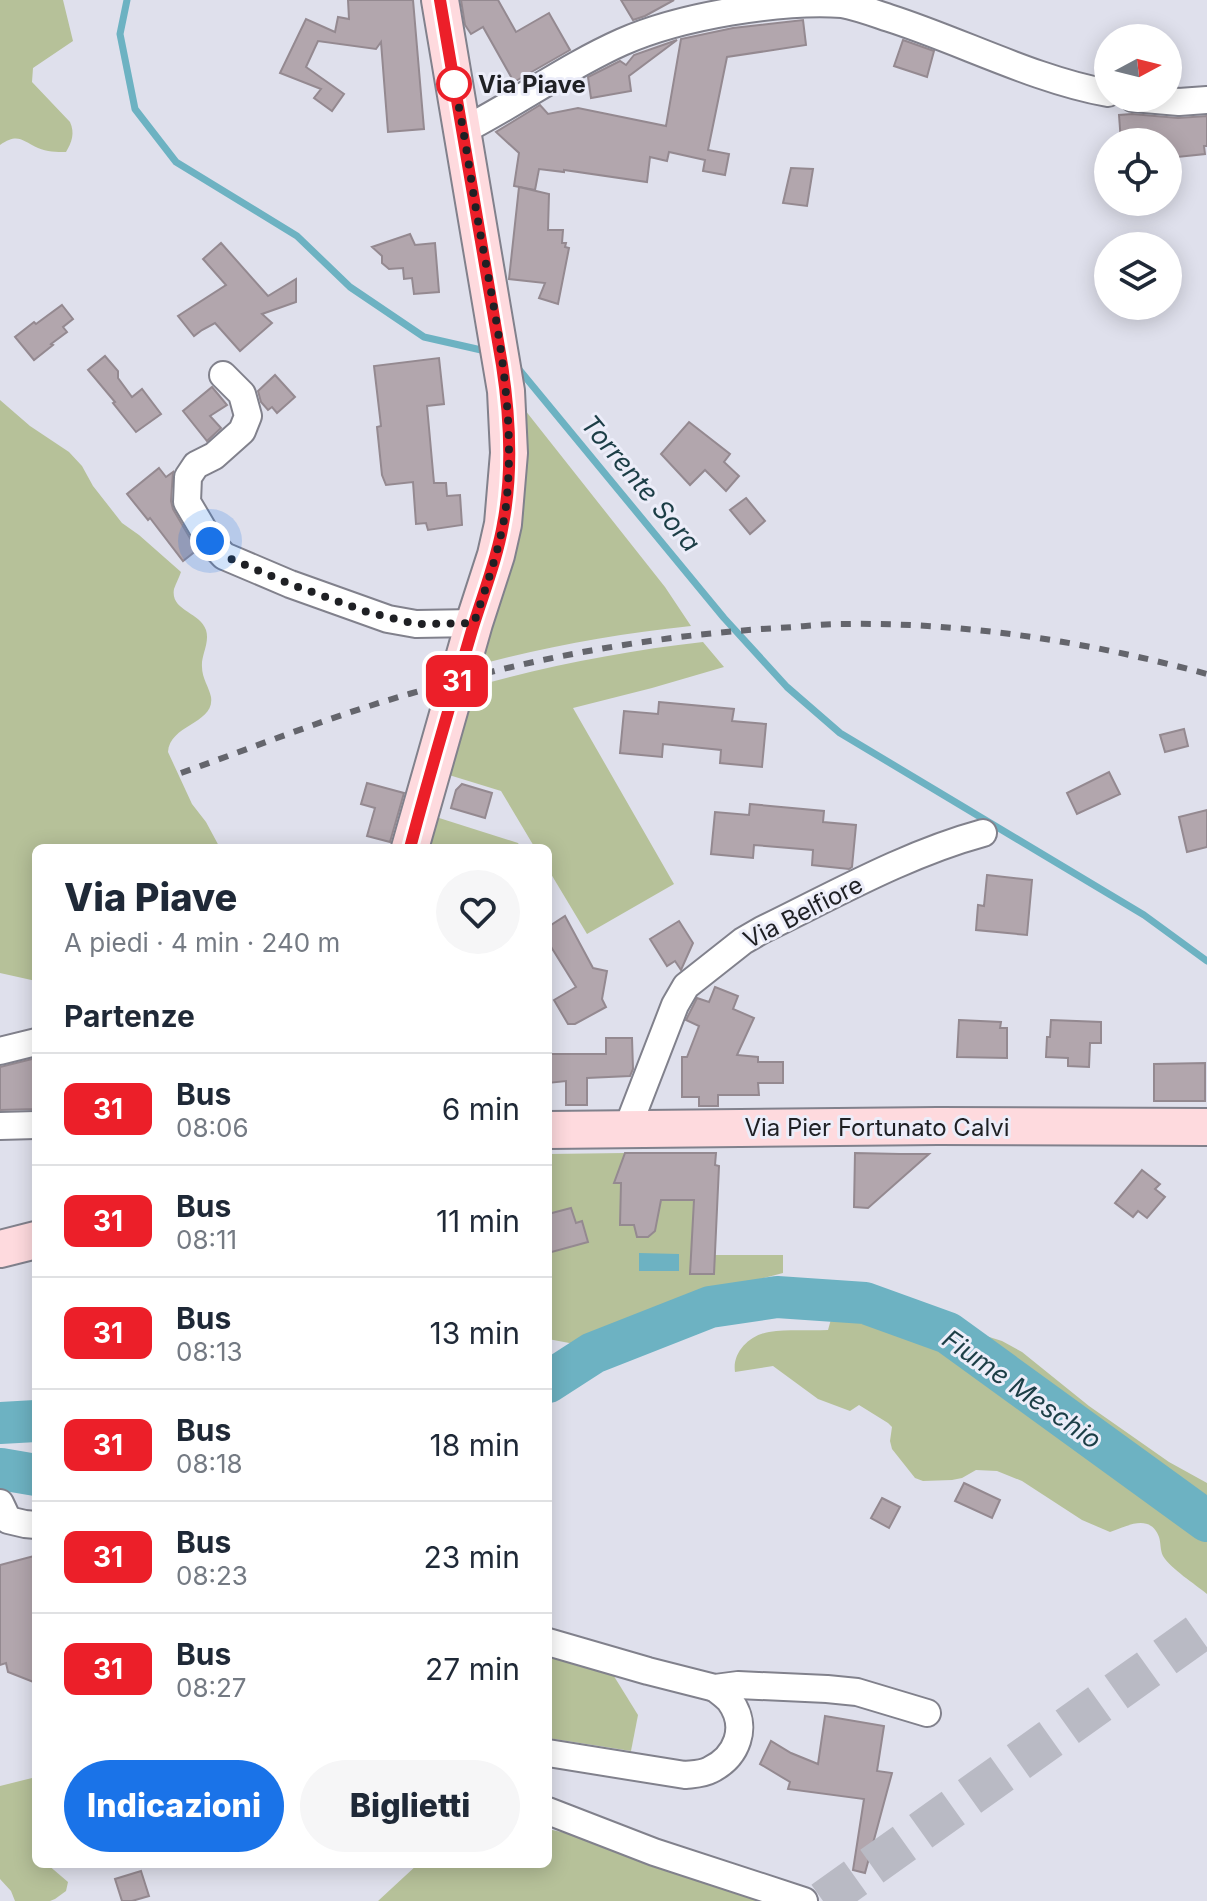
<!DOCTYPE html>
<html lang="it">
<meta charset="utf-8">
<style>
body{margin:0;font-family:Inter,sans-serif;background:#f6f6f7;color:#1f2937;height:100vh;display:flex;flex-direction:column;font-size:30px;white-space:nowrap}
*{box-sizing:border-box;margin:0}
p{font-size:26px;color:#747a83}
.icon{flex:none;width:44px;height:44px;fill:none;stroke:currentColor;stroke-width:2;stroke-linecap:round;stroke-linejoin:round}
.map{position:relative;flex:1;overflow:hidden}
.details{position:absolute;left:32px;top:844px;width:520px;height:1024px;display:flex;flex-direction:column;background:#fff;border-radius:12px;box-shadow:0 4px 20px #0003}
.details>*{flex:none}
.badge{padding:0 16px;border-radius:12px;font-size:28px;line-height:52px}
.needle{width:52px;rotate:83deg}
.controls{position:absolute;left:1094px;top:24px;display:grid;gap:16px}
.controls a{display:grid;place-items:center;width:88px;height:88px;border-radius:50%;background:#fff;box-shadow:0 4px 20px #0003;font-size:40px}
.you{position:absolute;width:40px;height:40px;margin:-20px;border:6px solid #fff;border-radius:50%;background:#1a73e8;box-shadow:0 0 0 12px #1a73e833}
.map>.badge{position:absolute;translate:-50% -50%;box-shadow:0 0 0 4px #fff}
h2{padding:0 32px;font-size:30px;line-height:72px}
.round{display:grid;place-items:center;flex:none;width:84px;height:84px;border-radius:42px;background:#f6f6f7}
.headline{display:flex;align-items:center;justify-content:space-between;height:136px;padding:0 32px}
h1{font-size:38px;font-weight:800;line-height:60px}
.primary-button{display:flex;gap:16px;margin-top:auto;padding:16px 32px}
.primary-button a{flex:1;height:92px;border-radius:48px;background:#1a73e8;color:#fff;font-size:32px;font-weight:800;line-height:92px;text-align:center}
.primary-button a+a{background:#f6f6f7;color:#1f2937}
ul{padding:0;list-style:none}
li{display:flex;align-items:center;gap:24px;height:112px;padding:0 32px;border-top:2px solid #e0e1e3}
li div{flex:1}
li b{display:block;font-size:30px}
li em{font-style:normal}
li .badge{min-width:88px;font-weight:700;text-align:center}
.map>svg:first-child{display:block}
.green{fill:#b6c199}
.water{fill:#6db2c2}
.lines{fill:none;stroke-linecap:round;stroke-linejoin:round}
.stream{stroke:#6db2c2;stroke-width:7}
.river{stroke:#6db2c2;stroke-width:42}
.building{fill:#b2a6ad;stroke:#948990;stroke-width:2}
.primary-tunnel{stroke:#b9bac4;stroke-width:40;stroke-dasharray:40 20;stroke-linecap:butt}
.street-casing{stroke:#81818c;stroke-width:30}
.secondary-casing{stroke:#81818c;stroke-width:40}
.street{stroke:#fff;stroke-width:26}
.secondary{stroke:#fedade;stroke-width:36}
.rail{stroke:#64656c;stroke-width:6;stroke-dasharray:10 10;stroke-linecap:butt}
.line-casing{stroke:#fff;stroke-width:18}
.line{stroke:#ec1f29;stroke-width:12}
.walk{stroke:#1f2024;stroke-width:8;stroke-dasharray:0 14.4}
.stop-dot{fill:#fff;stroke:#ec1f29;stroke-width:4}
.labels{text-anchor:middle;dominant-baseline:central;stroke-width:6;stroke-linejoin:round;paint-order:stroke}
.stop-label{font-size:24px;font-weight:bold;fill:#1f2024;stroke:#ecedf9;text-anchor:start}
.street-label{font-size:24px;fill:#1f2024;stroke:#ecedf9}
.water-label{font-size:26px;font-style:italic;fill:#1c3e46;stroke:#ecedf9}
</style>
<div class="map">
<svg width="1207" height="1901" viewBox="0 0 1207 1901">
<rect width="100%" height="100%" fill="#dfe0ec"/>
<g class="green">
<path d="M0 0H63L73 41 33 68 32 82 70 122C75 133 72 142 66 152 56 152 47 152 38 148 21 140 18 133 0 145Z"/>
<path d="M0 400 30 426 69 452 82 466 93 486 122 523 139 535 181 572C179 578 176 583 174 589 170 611 200 612 206 630 210 643 201 655 202 667 202 678 209 687 211 697 215 724 170 724 168 752L192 804 206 822 220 848H36V981L0 973Z"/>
<path d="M521 405 665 587 691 626C613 634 545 647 470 667Z"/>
<path d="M703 642 724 667 652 688 573 708 674 884 587 934 548 869V848H535L501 791 449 775 459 742 464 689C543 667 622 651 703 642Z"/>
<path d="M436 817 518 843 521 848H428Z"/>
<path d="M625 1153 615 1182 621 1183 620 1225H634L636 1233 654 1201 702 1200 714 1255H783V1273C713 1292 642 1307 580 1345L548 1339V1154Z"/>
<path d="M835 1305 881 1310 929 1318 1002 1341 1022 1352 1089 1406 1169 1462 1207 1483V1594C1195 1584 1171 1569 1163 1556 1160 1550 1161 1543 1159 1537 1150 1513 1127 1526 1110 1532L1082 1520 1022 1481 997 1471 976 1470 962 1478 952 1480 923 1481 915 1478 892 1449 890 1441 892 1427 888 1423 859 1405 850 1411 818 1399 773 1366 735 1372C732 1352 750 1335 769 1332 788 1329 809 1331 828 1330Z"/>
<path d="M548 1649 612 1673 638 1715 631 1751 548 1738Z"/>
<path d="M36 1777V1864H47L68 1882 66 1891 55 1899 50 1901H15L11 1891 0 1879V1786Z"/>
<path d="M548 1829 583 1837 708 1884 760 1901H378L418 1864H548Z"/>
</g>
<path class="water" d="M639 1253 679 1254V1271H639Z"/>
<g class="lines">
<g class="stream">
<path d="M127 0 120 34 135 109 176 162 297 236 350 287 424 337 490 352"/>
<path d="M517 367 724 618 787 687 840 733 1144 915 1207 961"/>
</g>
<g class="river">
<path d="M548 1382 593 1353 710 1307 777 1297 865 1303 948 1333 1207 1521"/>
<path d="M0 1423 36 1421"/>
<path d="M1 1469 36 1475"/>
</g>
</g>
<g class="building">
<path d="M348 0H413L424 129 388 132 381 42 376 49 318 41 306 67 344 94 332 111 314 98 321 89 280 73 306 19 335 32 338 17 349 19Z"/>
<path d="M461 0H498L516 32 549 13 570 50 514 82 483 27 471 34 465 25Z"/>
<path d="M621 0H674L645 16 633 20Z"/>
<path d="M803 20 806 45 727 57 708 150 729 154 725 175 703 171 705 160 669 152 667 161 650 157 647 182 564 170V172L539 169 535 190 514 186 519 153 496 132 540 105 548 114 578 108 666 126 681 39 733 28Z"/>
<path d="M677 40 629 76 631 91 591 98 588 77 620 61 626 65 634 55Z"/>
<path d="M903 40 934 51 927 77 894 66Z"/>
<path d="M1132 114 1178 118 1207 116V146H1204L1205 154 1168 158V142H1121L1119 115Z"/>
<path d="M791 168 813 169 807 206 783 203Z"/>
<path d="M519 187 549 194 548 230H563L562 243H566L565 247 569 248 558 304 539 298 545 283 509 279Z"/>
<path d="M410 234 415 245 435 243 439 292 414 294 412 278 404 279 403 268 389 269 382 263V256L372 247Z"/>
<path d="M221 243 268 296 296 279V302L262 314 272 323 240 351 215 323 202 330 194 336 178 316 226 285 203 259Z"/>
<path d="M62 305 73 319 63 327 67 332 51 344 53 345 34 360 15 337 34 322 36 324Z"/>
<path d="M105 356 118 371V378L132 397 142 389 161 414 136 432 113 403 115 402 88 370Z"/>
<path d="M439 358 444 404 427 406 434 483H446L447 496 460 495 462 525 428 530 426 523 416 524 413 482 386 485 382 475 377 427 381 426 374 366Z"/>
<path d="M275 375 295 397 277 413 272 407 268 410 261 402 258 391Z"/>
<path d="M212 387 227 405 210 416 221 428 207 441 183 411Z"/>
<path d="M689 422 730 454 724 462 739 476 726 491 705 470 690 485 661 454Z"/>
<path d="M159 468 166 477 173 472 171 501 173 509 197 550 183 561 150 518 148 520 127 494Z"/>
<path d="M746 498 765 521 750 534 730 510Z"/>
<path d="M659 702 734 709 732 721 766 724 762 767 720 763 721 750 663 744 662 757 620 753 624 711 658 714Z"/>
<path d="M1184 729 1188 746 1165 752 1160 735Z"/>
<path d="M1109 772 1120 794 1077 814 1067 793Z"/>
<path d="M367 783 404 793 390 842 367 836 375 808 361 804Z"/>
<path d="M462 784 492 793 485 818 451 808 456 790Z"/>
<path d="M750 804 824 811 823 822 856 825 852 867 849 869 812 865 813 850 754 845 753 858 711 854 715 812 749 815Z"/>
<path d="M1207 810V847L1187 852 1179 817Z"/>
<path d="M987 875 1032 880 1027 935 976 930 978 905 984 906Z"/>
<path d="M565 916 593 968 607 971 602 999 606 1007 575 1024H568L554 1000 576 987 548 942V927Z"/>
<path d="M679 921 693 943 681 970 675 961 667 966 650 939Z"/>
<path d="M715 987 738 996 733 1009 754 1018 737 1055 758 1057V1062H783V1083H758L759 1095H718V1106H699V1097H682V1057H687L699 1026 686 1020 697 998 709 1002Z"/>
<path d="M959 1020 1001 1022 1000 1028H1007V1058L957 1057Z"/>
<path d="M1051 1020 1101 1022V1043H1090L1089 1067 1068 1066V1058L1046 1057 1047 1037H1050Z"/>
<path d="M606 1038H632L633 1069 630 1076 587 1078V1105H566V1081L548 1083V1054H606Z"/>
<path d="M36 1058V1109L0 1110V1067Z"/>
<path d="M1205 1063V1101H1154V1064Z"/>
<path d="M625 1153H716L715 1165 719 1166 714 1274H690L694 1200H661L655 1231 648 1237H637L634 1225H620L621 1183H614Z"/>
<path d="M855 1153 900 1154H929L868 1208 854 1207Z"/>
<path d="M1142 1170 1160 1184 1155 1189 1165 1197 1147 1218 1138 1211 1133 1217 1115 1203Z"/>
<path d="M571 1208 576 1223 582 1221 588 1242 548 1253V1214Z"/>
<path d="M964 1483 1000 1500 992 1518 955 1501Z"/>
<path d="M882 1498 900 1507 889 1528 871 1518Z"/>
<path d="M34 1556 36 1566V1683L8 1672 6 1663 0 1665V1565Z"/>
<path d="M825 1716 884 1726 877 1771 892 1773 865 1873 853 1870 864 1799 788 1789 790 1782 760 1764 771 1741 791 1753 818 1764Z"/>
<path d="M141 1871 149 1896 132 1901H122L115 1879Z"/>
</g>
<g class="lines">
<path class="primary-tunnel" d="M823 1901 1207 1627"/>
<g class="street-casing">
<g id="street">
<path d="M1133 98 1179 102 1207 100"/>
<path d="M462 131C517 103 566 67 622 42 681 16 778 0 842 4 858 7 874 13 889 18 961 41 1035 80 1108 93"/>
<path d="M223 375 242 394 248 416 242 431 214 456 196 465 188 477 187 502 210 541 224 556 290 584 388 619 416 624 474 623"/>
<path d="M0 1051 36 1042"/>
<path d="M0 1126 36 1125"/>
<path d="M627 1129 675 1005 686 986 743 941 762 930C834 895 906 854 983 833"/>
<path d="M0 1503 8 1520 25 1524 36 1525"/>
<path d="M548 1642 648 1671 715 1688 738 1685 827 1689 857 1692 927 1713"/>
<path d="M548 1753 685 1775C693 1774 703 1774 710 1770 737 1757 749 1727 730 1701 726 1696 720 1692 715 1688"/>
<path d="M548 1811 654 1852 804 1901"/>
</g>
</g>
<g class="secondary-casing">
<g id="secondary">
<path d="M410 848 474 623 496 555 503 524 509 453 506 391 440 0"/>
<path d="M548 1130 938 1126 1207 1127"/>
<path d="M0 1249 36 1240"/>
</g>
</g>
<use href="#street" class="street"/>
<use href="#secondary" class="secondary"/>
<path class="rail" d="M181 773C257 746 332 716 409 694 532 658 649 636 777 628 799 627 821 624 843 624 965 622 1089 642 1207 674"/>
</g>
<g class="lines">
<g class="line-casing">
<path id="line" d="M410 848C429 775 451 702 472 630 483 594 497 560 503 524 513 472 510 417 502 365L440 0"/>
</g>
<use href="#line" class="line"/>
<path class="walk" d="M210 541 224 556 290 584 367 612 416 624 474 623C487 584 501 546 506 506 517 410 495 315 478 221 470 176 464 127 454 84"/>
</g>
<circle class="stop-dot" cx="454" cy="84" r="16"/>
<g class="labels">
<g class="stop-label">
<text x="478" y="84">Via Piave</text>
</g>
<g class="street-label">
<text transform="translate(803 912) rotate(-27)">Via Belfiore</text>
<text x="877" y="1127">Via Pier Fortunato Calvi</text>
</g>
<g class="water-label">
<text transform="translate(641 483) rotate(50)">Torrente Sora</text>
<text transform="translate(1022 1389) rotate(35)">Fiume Meschio</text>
</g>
</g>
</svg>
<div class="controls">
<a><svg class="needle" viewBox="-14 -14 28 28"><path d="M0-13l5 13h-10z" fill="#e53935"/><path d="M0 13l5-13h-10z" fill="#747a83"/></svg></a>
<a><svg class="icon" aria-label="locate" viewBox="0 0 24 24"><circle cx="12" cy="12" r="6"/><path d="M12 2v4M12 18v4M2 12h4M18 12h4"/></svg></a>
<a><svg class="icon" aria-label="layers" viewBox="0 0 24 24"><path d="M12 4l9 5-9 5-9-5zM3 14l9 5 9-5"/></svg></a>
</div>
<div class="you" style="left:210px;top:541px"></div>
<b class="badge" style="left:457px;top:681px;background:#ec1f29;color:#fff">31</b>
<section class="details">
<div class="headline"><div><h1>Via Piave</h1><p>A piedi · 4 min · 240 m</p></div><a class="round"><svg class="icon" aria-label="heart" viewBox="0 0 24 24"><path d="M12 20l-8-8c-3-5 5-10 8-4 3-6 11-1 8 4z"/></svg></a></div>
<h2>Partenze</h2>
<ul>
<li><span class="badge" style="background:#ec1f29;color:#fff">31</span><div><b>Bus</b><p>08:06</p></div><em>6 min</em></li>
<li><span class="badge" style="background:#ec1f29;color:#fff">31</span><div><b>Bus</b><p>08:11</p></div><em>11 min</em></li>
<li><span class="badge" style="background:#ec1f29;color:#fff">31</span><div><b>Bus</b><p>08:13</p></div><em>13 min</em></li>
<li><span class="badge" style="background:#ec1f29;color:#fff">31</span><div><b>Bus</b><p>08:18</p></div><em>18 min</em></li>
<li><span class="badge" style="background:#ec1f29;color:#fff">31</span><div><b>Bus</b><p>08:23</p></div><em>23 min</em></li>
<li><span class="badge" style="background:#ec1f29;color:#fff">31</span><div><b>Bus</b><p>08:27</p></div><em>27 min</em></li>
</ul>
<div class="primary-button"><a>Indicazioni</a><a>Biglietti</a></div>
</section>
</div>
